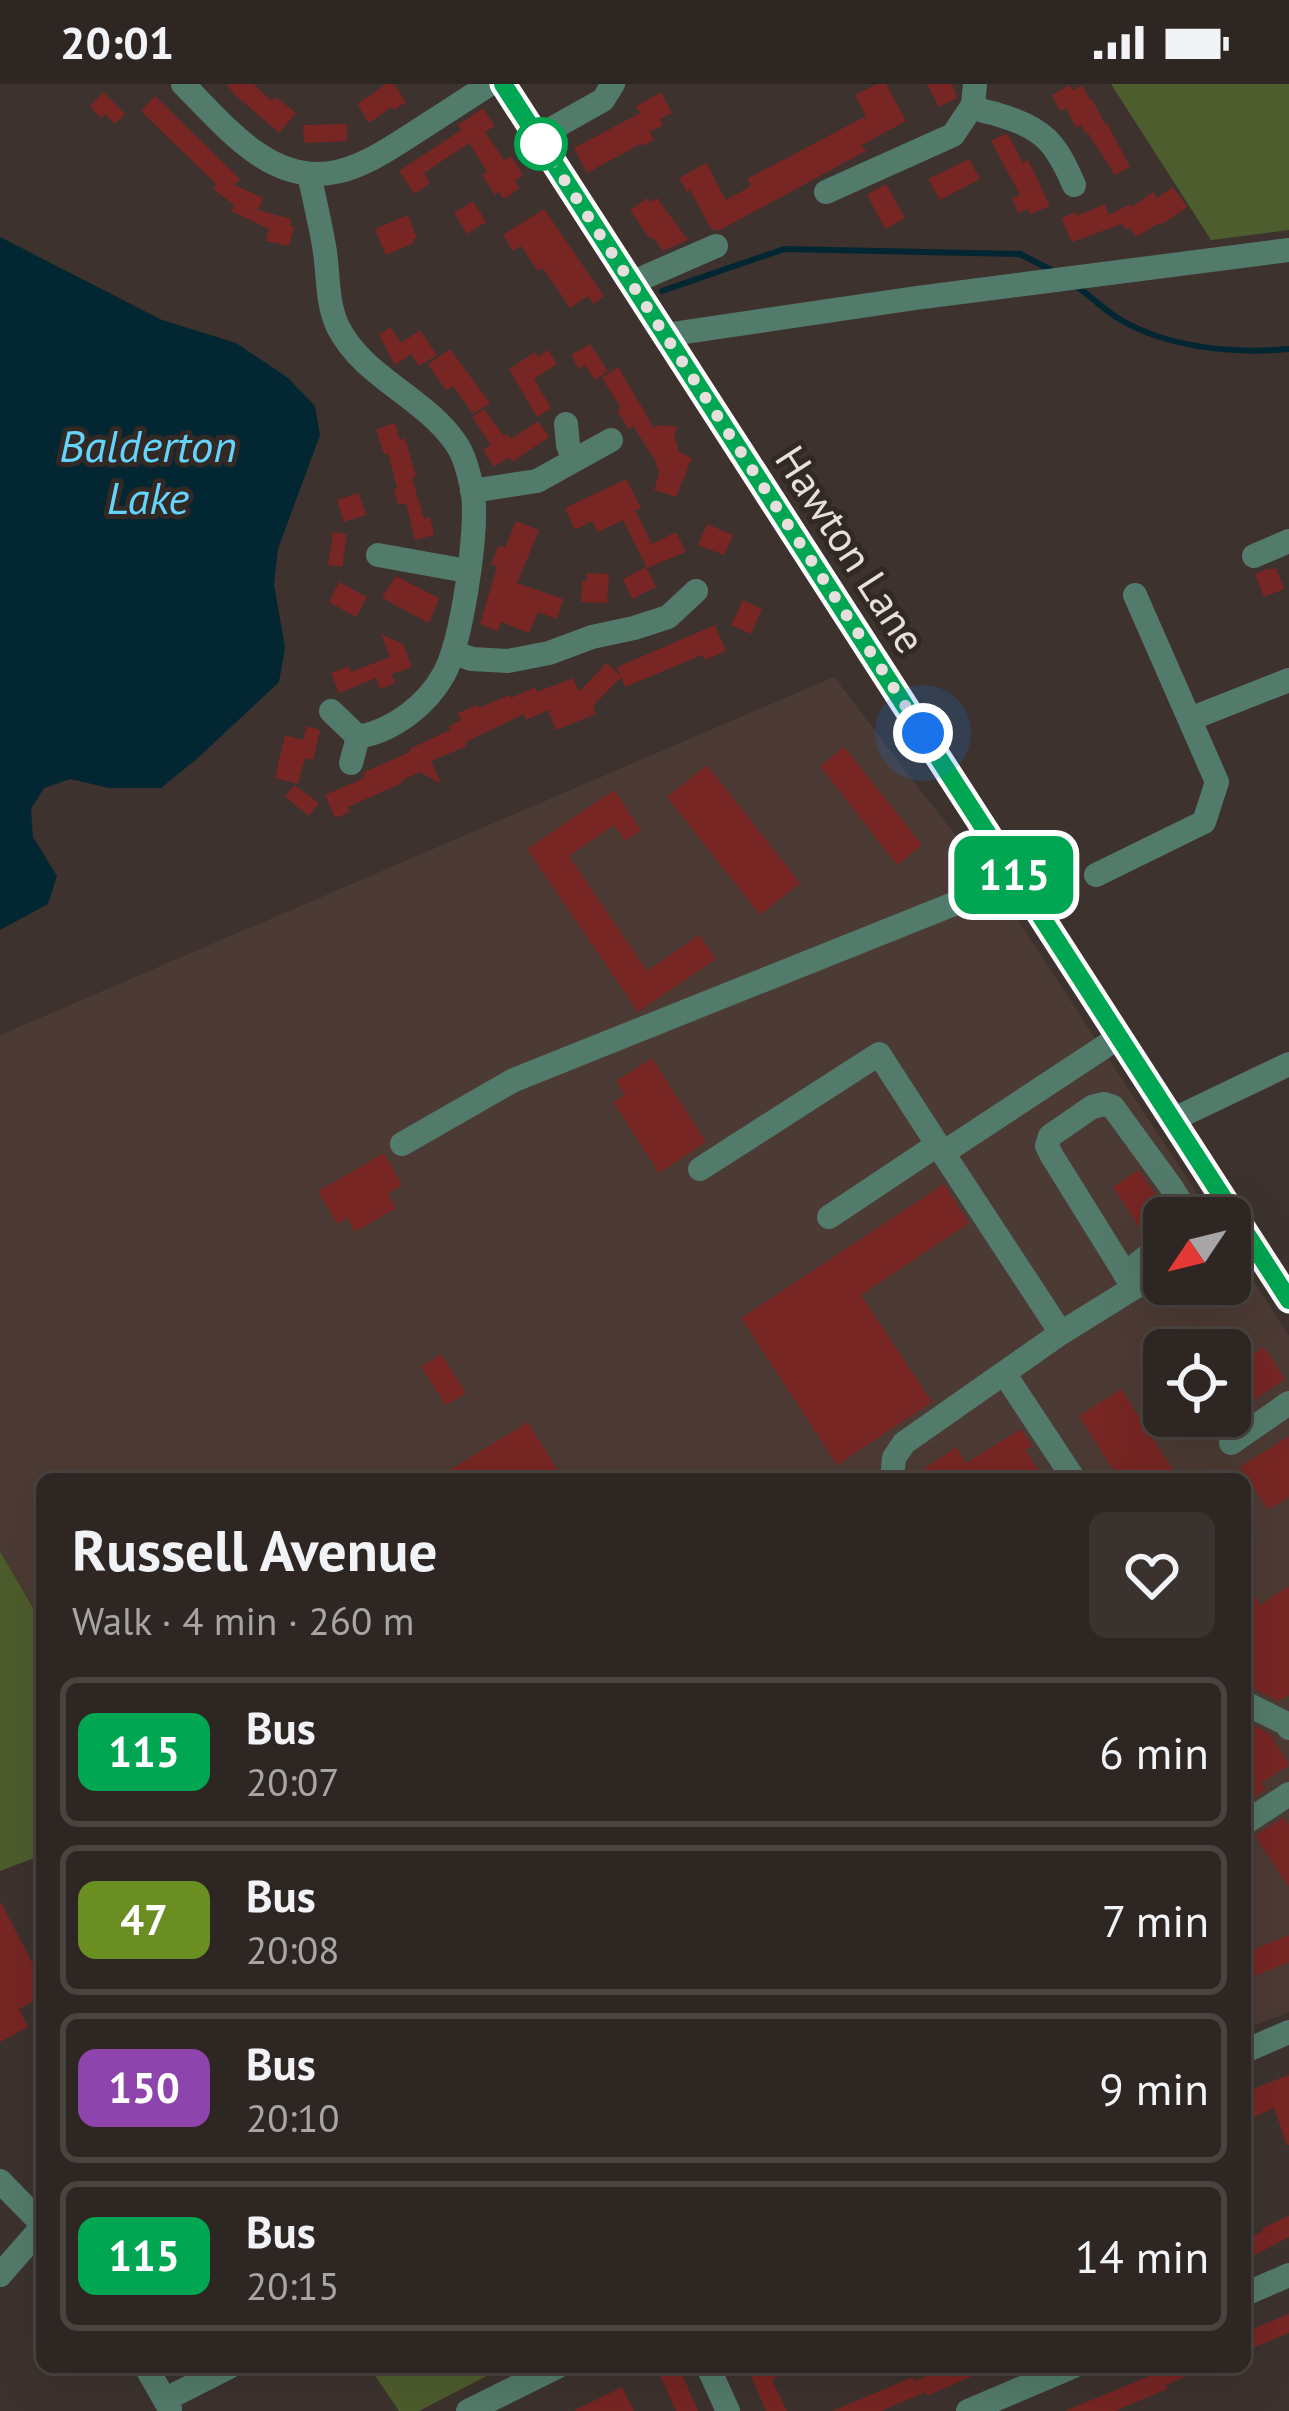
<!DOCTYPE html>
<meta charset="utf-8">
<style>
body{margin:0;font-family:"PT Sans",sans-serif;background:#3a322f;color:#f1f3f6;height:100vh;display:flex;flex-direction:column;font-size:45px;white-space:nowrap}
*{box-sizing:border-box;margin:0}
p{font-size:39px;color:#a7a5a5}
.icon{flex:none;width:66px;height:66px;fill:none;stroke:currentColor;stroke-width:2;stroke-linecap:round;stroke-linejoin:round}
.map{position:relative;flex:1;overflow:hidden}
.drawer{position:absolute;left:36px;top:1389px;width:1215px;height:900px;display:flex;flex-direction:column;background:#2e2622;border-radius:18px;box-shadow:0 12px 48px #0002,0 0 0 3px #494340}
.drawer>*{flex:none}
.badge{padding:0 24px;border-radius:18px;font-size:42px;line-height:78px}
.needle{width:78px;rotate:235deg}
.buttons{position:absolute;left:1143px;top:1113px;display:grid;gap:24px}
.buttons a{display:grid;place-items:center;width:108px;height:108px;border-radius:18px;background:#2e2622;box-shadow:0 12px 48px #0002,0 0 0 3px #494340;font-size:60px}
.you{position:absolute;width:60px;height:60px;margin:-30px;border:9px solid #fff;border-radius:50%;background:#1a73e8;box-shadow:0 0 0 18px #1a73e833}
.map>.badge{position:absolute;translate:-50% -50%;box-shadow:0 0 0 6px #fff}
.round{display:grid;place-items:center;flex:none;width:126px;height:126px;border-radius:18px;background:#3a322f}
.head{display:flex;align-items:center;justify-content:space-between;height:204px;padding:0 36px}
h1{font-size:57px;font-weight:600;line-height:90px}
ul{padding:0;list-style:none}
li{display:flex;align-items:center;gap:36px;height:150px;margin:0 24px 18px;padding:0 12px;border:6px solid #494340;border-radius:18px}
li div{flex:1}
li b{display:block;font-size:45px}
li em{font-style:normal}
li .badge{min-width:132px;font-weight:700;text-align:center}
.status{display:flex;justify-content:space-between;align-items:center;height:84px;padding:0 60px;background:#2e2622;direction:ltr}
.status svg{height:33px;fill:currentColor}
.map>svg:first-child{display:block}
.built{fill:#4c3b34;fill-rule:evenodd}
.green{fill:#4e5d2d}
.water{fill:#022733}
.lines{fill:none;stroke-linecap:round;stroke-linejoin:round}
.stream{stroke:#022733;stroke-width:6}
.building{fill:#772623}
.minor{stroke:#537b6b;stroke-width:24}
.line-casing{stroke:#fff;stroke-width:27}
.line{stroke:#00a651;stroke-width:18}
.walk{stroke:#e6dfdd;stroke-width:12;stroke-dasharray:0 21.6}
.stop-dot{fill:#fff;stroke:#00a651;stroke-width:6}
.labels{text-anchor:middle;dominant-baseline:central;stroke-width:10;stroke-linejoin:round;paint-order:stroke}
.street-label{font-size:42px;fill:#e6dfdd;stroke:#322824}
.water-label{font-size:45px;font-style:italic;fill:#65d4fc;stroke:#322824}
</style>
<div class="status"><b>20:01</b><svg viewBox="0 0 49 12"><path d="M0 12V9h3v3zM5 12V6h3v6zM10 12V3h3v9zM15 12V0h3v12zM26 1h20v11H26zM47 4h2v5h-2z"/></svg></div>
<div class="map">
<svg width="1289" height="2327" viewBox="0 0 1289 2327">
<rect width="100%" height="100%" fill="#3d322e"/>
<path class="built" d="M834 593 1004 815 1213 1134H1164V1200H1230V1161L1289 1252V1928L1245 1945V1395H42V1538L0 1466V951ZM1164 1266H1230V1332H1164Z"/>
<g class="green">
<path d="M1111 0H1289V146L1211 156Z"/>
<path d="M0 1467 42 1539V1771L0 1787Z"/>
<path d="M369 2283H504L419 2327H399Z"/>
</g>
<path class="water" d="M0 153 162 236 236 259 288 294 315 322 320 351 278 465 274 500 285 564 279 598 199 673 161 704H109L70 695 44 704 31 725 33 753 57 792 48 820 0 846Z"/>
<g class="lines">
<g class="stream">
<path d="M1076 202C1091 212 1105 227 1121 236 1169 264 1235 270 1289 265"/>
<path d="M662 207 784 165 1020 170 1055 188"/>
</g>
</g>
<g class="building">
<path d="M227 0H253L272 17 276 13 296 29 279 49 233 9Z"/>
<path d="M386 0H394L406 18 394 26 392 23 369 39 357 20Z"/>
<path d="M877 0H886L906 37 862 61 866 67 720 146H712L690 106 687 108 679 94 706 79 726 116 751 102 747 95 866 32 855 11Z"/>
<path d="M927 0H952L957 14 939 23Z"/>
<path d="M1070 1 1073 6 1082 1 1090 16 1092 15 1105 40 1107 39 1130 83 1115 91 1088 49 1086 50 1081 41 1076 44 1066 24 1060 27 1052 11Z"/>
<path d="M103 8 125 30 115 40 105 30 101 34 90 22Z"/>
<path d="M661 8 672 29 660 35 663 41 650 48 654 56 642 62 641 60 587 89 574 64 640 29 636 22Z"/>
<path d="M155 12 240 95 235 101 263 114 258 126 291 135 290 142 294 143 289 162 266 157 269 145 231 127 234 121 213 105 217 101 141 27Z"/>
<path d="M483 24 495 42 485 48 504 76 511 72 523 91 515 97 520 104 504 115 499 108 495 111 482 91 487 87 469 59 424 89 430 99 415 110 399 87 461 46 458 41Z"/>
<path d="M347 40V57L304 59 303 41Z"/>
<path d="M1004 50 1008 51 1023 79 1028 76 1050 122 1030 130 1027 125 1018 129 1012 114 1020 111 991 57Z"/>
<path d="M969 75 980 95 940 116 928 95Z"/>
<path d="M886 100 905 134 885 145 867 111Z"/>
<path d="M1173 103 1187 123 1161 141 1159 139 1136 153 1130 144 1126 146 1122 140 1072 158 1061 134 1075 128 1076 132 1105 120 1109 131 1130 120 1132 123 1153 108 1157 114Z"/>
<path d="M647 114 650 118 657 114 688 156 663 167 653 153 650 155 630 126Z"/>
<path d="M473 117 486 138 467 150 454 129Z"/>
<path d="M544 125 604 212 593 220 588 212 570 224 543 184 538 187 521 162 513 167 503 151Z"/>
<path d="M408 131 417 154 413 155 414 159 386 171 375 145Z"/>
<path d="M390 243 401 259 420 246 437 271 419 282 411 270 395 281 379 251Z"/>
<path d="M590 260 608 287 595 296 585 281 579 285 571 271Z"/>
<path d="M450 265 490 319 473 330 453 302 446 306 428 280Z"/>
<path d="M548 266 557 280 534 295 551 324 537 333 509 285 535 268 538 273Z"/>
<path d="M618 283 654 344 659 341 677 343 674 351 679 368 692 374 676 413 654 406 659 390 655 376 633 342 628 345 617 326 621 324 602 294Z"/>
<path d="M484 325 504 352 507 350 511 355 538 337 549 353 512 378 509 373 494 383 483 366 491 361 472 333Z"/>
<path d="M395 339 400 356 405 354 416 392 412 394 424 435 430 433 434 451 415 456 406 419 398 421 394 405 397 404 388 369 384 371 376 345Z"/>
<path d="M626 395 641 424 635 426 652 460 676 448 686 468 647 484 623 436 598 448 592 437 575 446 565 424Z"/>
<path d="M359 409 366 431 344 438 337 416Z"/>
<path d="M516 437 539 446 517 499 563 515 557 535 538 528 529 549 501 538 498 547 480 540 497 482 491 480 499 461 505 464Z"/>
<path d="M707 440 733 451 724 471 698 461Z"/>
<path d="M333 448 347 450 342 483 328 481Z"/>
<path d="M646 483 656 503 632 515 623 495Z"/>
<path d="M1270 484 1271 486 1276 484 1284 505 1264 513 1255 490Z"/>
<path d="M587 489 609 490 607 519 581 518 582 497H587Z"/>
<path d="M396 492 439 514 429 539 382 514Z"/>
<path d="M339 498 367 513 356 533 329 518Z"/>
<path d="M743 516 762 525 751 550 731 541Z"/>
<path d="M715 541 726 567 705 576 702 571 625 603 621 593 593 622 596 630 556 646 548 626 526 636 524 630 466 658 467 662 431 677 441 700 420 688 401 697 402 699 348 723 350 728 335 734 325 711 364 694V688L410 668 409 665 450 646 449 642 461 636 458 629 477 621 479 624 509 611 511 614 535 603 537 608 573 594 579 608 606 579 621 592 617 583Z"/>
<path d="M381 550 403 560 412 583 392 590 395 599 380 605 376 594 339 609 331 589 349 582 351 588 390 573Z"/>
<path d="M307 642 320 646 313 676 305 674 298 700 275 694 285 651 303 656Z"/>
<path d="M844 663 922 761 897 781 820 682Z"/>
<path d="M707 681 800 799 760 831 667 713Z"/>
<path d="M294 701 319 719 309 732 285 713Z"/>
<path d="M614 706 641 746 625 757 614 741 569 772 647 887 699 851 716 875 638 928 527 765Z"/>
<path d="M652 974 706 1058 659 1089 613 1018 625 1011 616 997Z"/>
<path d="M384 1069 402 1101 388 1110 396 1124 355 1148 347 1134 337 1140 318 1107Z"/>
<path d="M1138 1086 1165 1123 1167 1132 1143 1148 1113 1103Z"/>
<path d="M944 1100 969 1139 861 1211 932 1318 837 1381 741 1234Z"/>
<path d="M1264 1263 1285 1295 1230 1332V1286Z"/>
<path d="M441 1270 466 1309 446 1321 421 1283Z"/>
<path d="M1121 1305 1179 1395H1119L1079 1332Z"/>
<path d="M528 1338 563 1395H435Z"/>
<path d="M1021 1345 1032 1362 1025 1366 1044 1395H909L956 1363 966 1379Z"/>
<path d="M1289 1352V1413L1268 1426 1240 1383Z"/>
<path d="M1245 1497 1260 1521 1289 1502V1611L1279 1617 1254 1605 1245 1591Z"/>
<path d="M1255 1642 1270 1650 1289 1681 1261 1699 1266 1705 1245 1719V1649Z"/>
<path d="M1284 1733 1289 1741V1803L1255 1752Z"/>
<path d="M0 1817 42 1897V1913L19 1925 28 1943 0 1958Z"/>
<path d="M1289 1851V1878L1245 1896V1869Z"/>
<path d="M1289 1991V2061H1287L1274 2024 1245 2037V2008Z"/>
<path d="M1289 2132V2153L1245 2176V2155L1263 2147 1262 2144Z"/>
<path d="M1289 2230V2249L1245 2267V2248Z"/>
<path d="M673 2283H679L698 2327H676L659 2289Z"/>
<path d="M747 2283H771L776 2294 772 2296 787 2327H766Z"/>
<path d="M947 2283H993L927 2312 926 2308 881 2327H832L913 2293 915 2297Z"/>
<path d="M1171 2283H1209L1166 2301 1167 2305 1115 2327H1065Z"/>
<path d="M622 2303 634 2327H573Z"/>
</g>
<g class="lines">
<g class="minor">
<path d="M183 0C207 24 230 51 258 70 316 109 359 85 411 51 437 34 464 17 490 0"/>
<path d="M503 0 847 533 878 577 1289 1217"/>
<path d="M973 21C982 29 988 27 999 31 1044 44 1056 59 1074 101"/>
<path d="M537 53 603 16 613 0"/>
<path d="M309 90C314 114 320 138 324 162 329 189 326 218 338 243 363 293 424 313 455 358 465 371 470 393 473 410 478 447 462 557 444 590 427 621 393 647 358 653"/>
<path d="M826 108 953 51 973 21 975 0"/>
<path d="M631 199 716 162"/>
<path d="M665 251 916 214 1289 166"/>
<path d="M566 340 568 361 574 376"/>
<path d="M472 407 537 397 611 356"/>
<path d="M378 471 467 487"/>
<path d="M1254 472 1289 457"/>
<path d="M454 569 472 575 508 577 549 569 592 553 634 544 668 533 696 507"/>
<path d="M331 627 358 653 351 679"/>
<path d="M1190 635 1289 596"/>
<path d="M1096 791 1204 738 1217 698 1135 511"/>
<path d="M1172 1036 1289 980"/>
<path d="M402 1060 514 996 1016 795"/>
<path d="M700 1085 879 970 943 1069"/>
<path d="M829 1133 937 1061"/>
<path d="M1125 1190 1164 1159"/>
<path d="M1134 1204 1052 1072 1047 1062 1050 1052 1092 1023 1104 1020 1113 1023 1172 1104 1180 1117 1184 1134"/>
<path d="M1061 1249 943 1069 1119 953"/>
<path d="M1004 1289 1074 1395"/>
<path d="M1231 1359 1289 1319"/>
<path d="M892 1395 894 1374 904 1359 1061 1249 1164 1185"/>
<path d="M1245 1619 1285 1639 1289 1644"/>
<path d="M1245 1739 1289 1710"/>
<path d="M1245 1967 1289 1948"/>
<path d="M0 2097 42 2140"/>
<path d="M0 2191 42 2143"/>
<path d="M1245 2210 1289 2191"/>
<path d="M146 2283 170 2325"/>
<path d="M708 2283 728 2327"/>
<path d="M166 2315 229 2283"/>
<path d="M468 2327 557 2283"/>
<path d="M968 2327 1072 2283"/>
</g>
</g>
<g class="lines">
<g class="line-casing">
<path id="line" d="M503 0 1289 1216"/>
</g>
<use href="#line" class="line"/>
<path class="walk" d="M541 60 923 649"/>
</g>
<circle class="stop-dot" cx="541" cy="60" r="24"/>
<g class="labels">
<g class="street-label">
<text transform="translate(851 465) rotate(57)">Hawton Lane</text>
</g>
<g class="water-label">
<text x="148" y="361">Balderton<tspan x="148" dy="52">Lake</tspan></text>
</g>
</g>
</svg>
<div class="buttons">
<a><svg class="needle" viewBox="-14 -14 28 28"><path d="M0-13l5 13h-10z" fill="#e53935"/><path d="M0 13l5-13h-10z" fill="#a7a5a5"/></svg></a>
<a><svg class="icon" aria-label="locate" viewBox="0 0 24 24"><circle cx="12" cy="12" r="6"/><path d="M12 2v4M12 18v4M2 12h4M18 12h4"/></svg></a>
</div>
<div class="you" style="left:923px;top:649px"></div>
<b class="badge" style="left:1014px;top:791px;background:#00a651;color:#fff">115</b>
<section class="drawer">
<div class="head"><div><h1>Russell Avenue</h1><p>Walk · 4 min · 260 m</p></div><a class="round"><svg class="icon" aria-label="heart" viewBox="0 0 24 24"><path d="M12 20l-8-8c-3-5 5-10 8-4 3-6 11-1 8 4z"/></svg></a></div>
<ul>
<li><span class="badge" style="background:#00a651;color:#fff">115</span><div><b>Bus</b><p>20:07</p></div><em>6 min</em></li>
<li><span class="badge" style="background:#6b8e23;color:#fff">47</span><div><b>Bus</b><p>20:08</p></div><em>7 min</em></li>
<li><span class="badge" style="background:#8e44ad;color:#fff">150</span><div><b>Bus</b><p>20:10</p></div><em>9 min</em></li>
<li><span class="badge" style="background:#00a651;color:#fff">115</span><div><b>Bus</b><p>20:15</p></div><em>14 min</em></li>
</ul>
</section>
</div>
